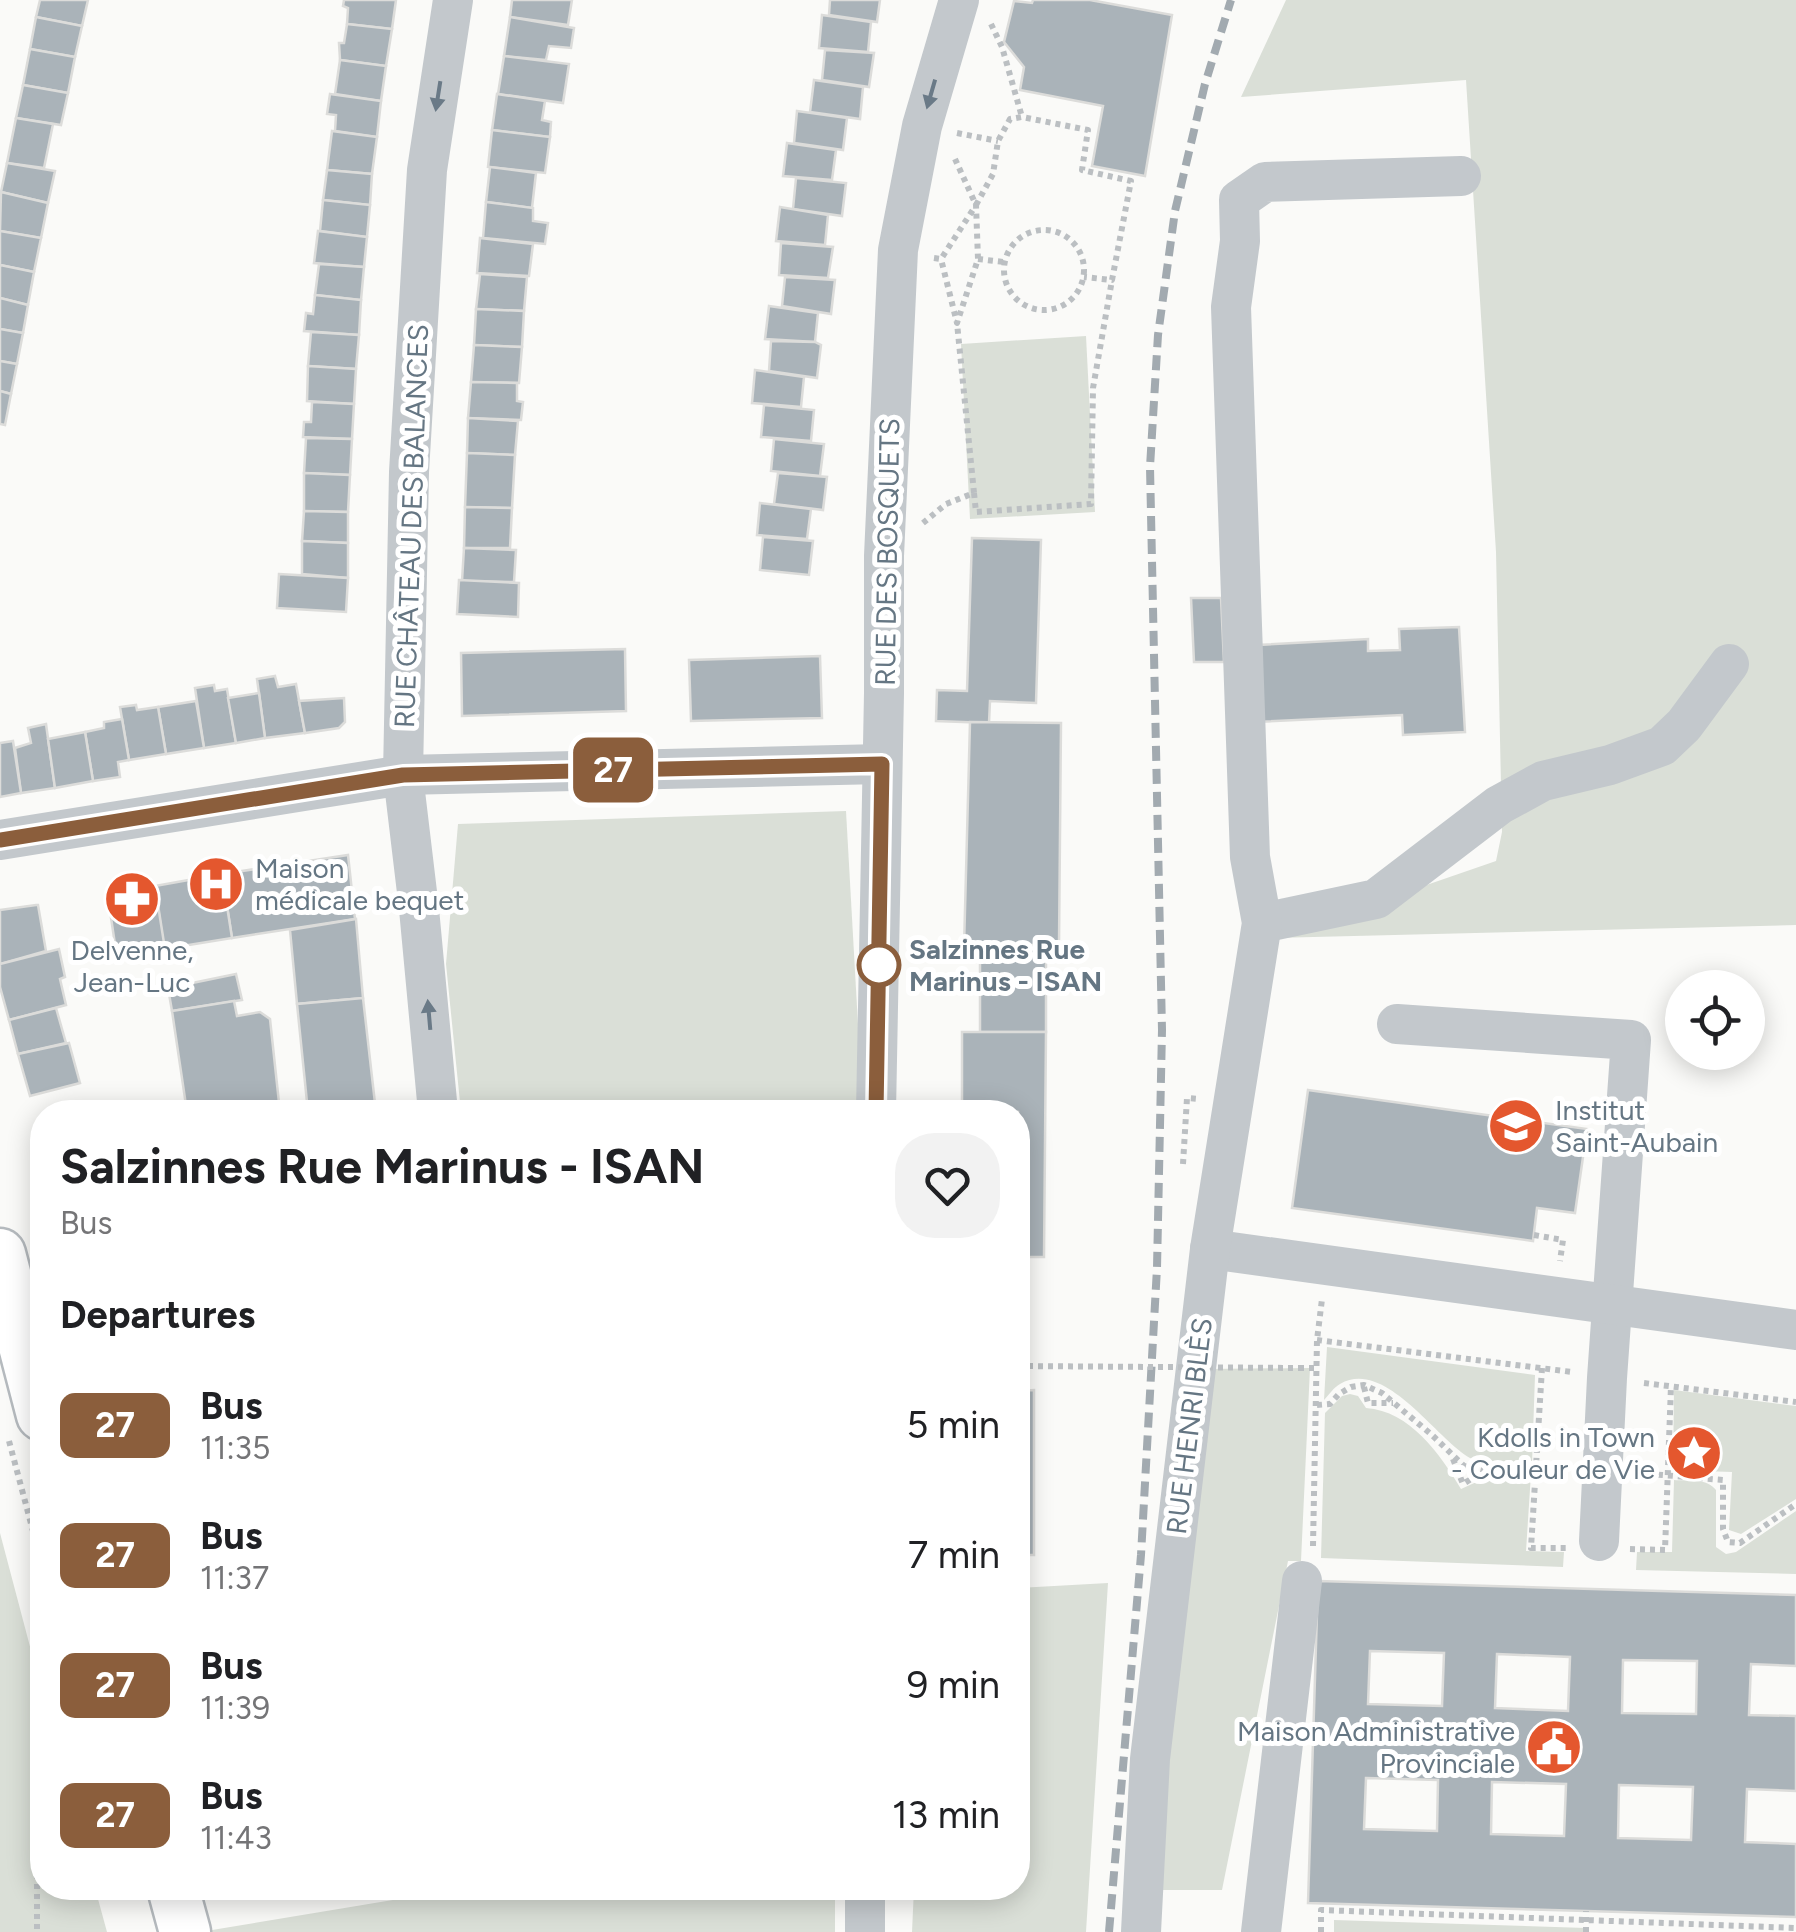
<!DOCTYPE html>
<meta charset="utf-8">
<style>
body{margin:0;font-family:Figtree,sans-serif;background:#f2f2f2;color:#202124;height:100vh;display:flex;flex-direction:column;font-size:38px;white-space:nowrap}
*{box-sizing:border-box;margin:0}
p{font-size:32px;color:#757577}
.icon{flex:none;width:55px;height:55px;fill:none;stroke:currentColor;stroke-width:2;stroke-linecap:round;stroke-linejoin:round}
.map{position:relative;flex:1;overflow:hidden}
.sheet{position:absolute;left:30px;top:1100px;width:1000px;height:800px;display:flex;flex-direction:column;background:#fff;border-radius:40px;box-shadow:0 5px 25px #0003}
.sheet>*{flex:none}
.badge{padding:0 20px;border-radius:15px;font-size:35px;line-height:65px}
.buttons{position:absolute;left:1665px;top:970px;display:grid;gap:20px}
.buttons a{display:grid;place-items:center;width:100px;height:100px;border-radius:50%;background:#fff;box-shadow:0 5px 25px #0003;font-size:50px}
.map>.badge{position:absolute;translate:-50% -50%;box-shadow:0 0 0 5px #fff}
h2{padding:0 30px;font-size:38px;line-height:90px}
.round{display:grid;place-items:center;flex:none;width:105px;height:105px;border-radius:40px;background:#f2f2f2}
.head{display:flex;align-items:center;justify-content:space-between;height:170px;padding:0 30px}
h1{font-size:48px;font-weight:700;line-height:75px}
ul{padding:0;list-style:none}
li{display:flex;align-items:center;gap:30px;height:130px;padding:0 30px}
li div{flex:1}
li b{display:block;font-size:38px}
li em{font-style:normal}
li .badge{min-width:110px;font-weight:700;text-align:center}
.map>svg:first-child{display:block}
.green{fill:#dadfd7}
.building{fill:#aab3b9;stroke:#dcdcda;stroke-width:2.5;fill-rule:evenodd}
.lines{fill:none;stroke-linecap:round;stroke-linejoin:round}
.major-casing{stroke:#b5babe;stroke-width:55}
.path{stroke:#bbbfc2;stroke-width:6;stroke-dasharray:5 5;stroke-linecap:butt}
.minor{stroke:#c3c8cc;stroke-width:40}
.major{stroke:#fff;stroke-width:50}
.rail{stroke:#a2aab0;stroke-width:8;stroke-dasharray:15 8;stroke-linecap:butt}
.path-bridge{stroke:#bbbfc2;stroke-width:6;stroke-dasharray:5 5;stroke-linecap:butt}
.oneway{fill:#6a7a87}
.line-casing{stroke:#fff;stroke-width:22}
.line{stroke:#8b5e3c;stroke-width:15}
.stop-dot{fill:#fff;stroke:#8b5e3c;stroke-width:5}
.labels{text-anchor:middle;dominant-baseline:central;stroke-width:10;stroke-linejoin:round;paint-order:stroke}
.street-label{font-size:28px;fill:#657683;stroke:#fff}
.poi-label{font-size:28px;fill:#657683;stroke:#fff;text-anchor:start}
.stop-label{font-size:28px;font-weight:bold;fill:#657683;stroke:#fff;text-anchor:start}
</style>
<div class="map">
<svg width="1796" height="1932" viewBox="0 0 1796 1932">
<rect width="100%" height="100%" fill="#fafaf8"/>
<g class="green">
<path d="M1286 0H1796V925L1273 938 1496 861 1502 832 1496 552 1466 80 1241 97Z"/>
<path d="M1086 336 1095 512 970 519 961 344Z"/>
<path d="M846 811 860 1060 856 1112H461L446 964 458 824Z"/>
<path d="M1327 1347 1535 1375 1532 1464C1512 1464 1489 1468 1470 1458 1435 1438 1385 1358 1340 1384 1334 1387 1328 1396 1324 1400Z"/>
<path d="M1310 1368 1301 1561H1288L1222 1890H1156L1205 1369Z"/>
<path d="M1674 1390 1796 1406V1499L1741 1534 1729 1530 1732 1472 1673 1470Z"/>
<path d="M1350 1394 1358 1396 1366 1408C1410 1411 1440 1454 1461 1489L1494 1474H1531L1526 1551 1564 1552 1563 1567 1321 1558 1325 1413 1342 1396Z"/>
<path d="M1674 1480C1688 1481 1707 1478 1716 1490V1547L1726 1554 1736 1552 1796 1511V1574L1636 1570 1637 1552H1672Z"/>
<path d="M0 1533 42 1692V1888H95L107 1932H0Z"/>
<path d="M1108 1583 1086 1932H912L914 1888H1018V1588Z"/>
<path d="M465 1888H835V1932H200Z"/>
<path d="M1334 1920 1586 1928V1932H1334Z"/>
</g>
<g class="building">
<path d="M40 0H88L82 26 36 17Z"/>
<path d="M344 0H396L392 29 347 24 348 8 343 6Z"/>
<path d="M512 0H572L568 25 510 17Z"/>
<path d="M830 0H880L877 22 829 15Z"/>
<path d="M1033 0H1090L1172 15 1145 176 1092 166 1103 106 1020 90 1024 67 1004 42 1014 1 1032 3Z"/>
<path d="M822 15 871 22 868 52 819 48Z"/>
<path d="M36 17 82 26 75 57 30 49Z"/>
<path d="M510 17 574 28 571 48 549 46 546 60 504 56Z"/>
<path d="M347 24 392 29 386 66 340 60 339 43H344Z"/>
<path d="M30 49 75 57 68 93 23 85Z"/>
<path d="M825 50 874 53 869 87 822 80Z"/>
<path d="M504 56 569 64 563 103 498 94Z"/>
<path d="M340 60 386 66 381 101 335 94Z"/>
<path d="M814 80 863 87 860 119 810 112Z"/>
<path d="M23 85 68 93 61 125 16 118Z"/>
<path d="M330 94 381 101 377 137 335 131 336 115 327 114Z"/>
<path d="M497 94 545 101 542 120 551 122 550 137 492 130Z"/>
<path d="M797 111 847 118 843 150 794 143Z"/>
<path d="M16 118 53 124 44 168 7 163Z"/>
<path d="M492 130 550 137 545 173 488 167Z"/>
<path d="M332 131 377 137 372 174 327 170Z"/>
<path d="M787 143 836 150 832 180 783 176Z"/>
<path d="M7 163 55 171 48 203 1 192Z"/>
<path d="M490 167 536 173 532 208 486 202Z"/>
<path d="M327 170 372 174 370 205 323 200Z"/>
<path d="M796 178 846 183 842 216 793 209Z"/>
<path d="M1 192 48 203 41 238 0 231Z"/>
<path d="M323 200 370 205 367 237 320 231Z"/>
<path d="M486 202 533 208V221L548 223 545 244 483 238Z"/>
<path d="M780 207 828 215 825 245 776 241Z"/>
<path d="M0 231 41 238 34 272 0 265Z"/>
<path d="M318 231 367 237 364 267 314 263Z"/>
<path d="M480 238 533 244 529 276 477 273Z"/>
<path d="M781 243 833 247 828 278 779 275Z"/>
<path d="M319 264 364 267 361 300 315 295Z"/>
<path d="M0 265 34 272 28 305 0 298Z"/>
<path d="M480 274 527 277 524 311 476 309Z"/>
<path d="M785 277 835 280 831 314 782 306Z"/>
<path d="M315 295 361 300 359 335 304 331 306 313 313 314Z"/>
<path d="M0 298 28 305 23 333 0 329Z"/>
<path d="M769 306 818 313 815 342 765 339Z"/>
<path d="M476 309 524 311 522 347 474 345Z"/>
<path d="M0 329 23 333 17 364 0 361Z"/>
<path d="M311 332 359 335 356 369 308 366Z"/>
<path d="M771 341 815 342 821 345 817 378 769 371Z"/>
<path d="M474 345 522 347 519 383 471 382Z"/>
<path d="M0 361 17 364 11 394 0 391Z"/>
<path d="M308 366 356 369 354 404 307 401Z"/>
<path d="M755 370 804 377 801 407 752 403Z"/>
<path d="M471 382 517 383V401L523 402 521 420 468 418Z"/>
<path d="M0 391 11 394 5 425 0 424Z"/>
<path d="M312 402 354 404 352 439 303 437 304 422H311Z"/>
<path d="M764 405 814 410 811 441 761 437Z"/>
<path d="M468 418 518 421 515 455 467 453Z"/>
<path d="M306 438 352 439 350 475 304 473Z"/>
<path d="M774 439 824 444 820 476 771 471Z"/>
<path d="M467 453 515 455 512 508 465 507Z"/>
<path d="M304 473 350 475 348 512 304 511Z"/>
<path d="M778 473 827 477 823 510 774 504Z"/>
<path d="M760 503 811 509 807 539 757 535Z"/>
<path d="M465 507 512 508 510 548H464Z"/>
<path d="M304 511 348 512V543L302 541Z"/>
<path d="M763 537 813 541 809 575 760 570Z"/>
<path d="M972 538 1041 540 1036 703 990 701 989 723 936 721 937 690 967 691Z"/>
<path d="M302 541 348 543V578L302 574Z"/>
<path d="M464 548 516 550 514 582 462 581Z"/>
<path d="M279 574 348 578 346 612 277 608Z"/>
<path d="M459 580 519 583 518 617 457 614Z"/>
<path d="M1191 598H1221L1224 662H1194Z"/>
<path d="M1459 627 1465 732 1403 735 1402 715 1257 722 1258 645 1368 639V651L1400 650 1399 629Z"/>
<path d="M625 649 626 711 462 716 461 653Z"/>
<path d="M820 656 822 718 691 721 689 660Z"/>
<path d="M275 676 278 687 296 684 305 733 265 738 257 679Z"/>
<path d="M214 685 215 691 227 689 236 743 204 748 195 688Z"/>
<path d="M259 693 265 738 236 743 228 698Z"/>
<path d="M344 698 345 722 339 728 305 733 299 701Z"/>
<path d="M196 701 204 748 166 754 158 707Z"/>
<path d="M136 705 137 710 158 707 166 754 129 760 120 707Z"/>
<path d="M122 719 129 760 118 762 120 777 93 781 85 732 104 728V722Z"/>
<path d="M970 722 1061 723 1059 946 1023 945V949L964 948Z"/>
<path d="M46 724 55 788 21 793 15 748 31 743 28 728Z"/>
<path d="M85 732 93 781 55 788 48 739Z"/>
<path d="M13 741 21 793 0 797V743Z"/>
<path d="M348 855 355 919 232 938 222 874Z"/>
<path d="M222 874 232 938 164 949 155 886Z"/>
<path d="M155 886 164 943 116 951 107 891Z"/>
<path d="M36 905H38L46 951 0 964V910Z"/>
<path d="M356 919 363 998 297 1004 290 930Z"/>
<path d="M1023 945H1046V1032H980V949H1023Z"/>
<path d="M59 949 65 977 60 979 66 1005 9 1020 0 987V964Z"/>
<path d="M236 974 242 1000 172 1011 168 988Z"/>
<path d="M363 998 376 1112H308L297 1004Z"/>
<path d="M234 1001 237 1016 260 1012 270 1019 280 1112H187L172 1011Z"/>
<path d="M56 1008 66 1043 18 1054 9 1020Z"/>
<path d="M962 1032H1046L1044 1257H1018V1112H962Z"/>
<path d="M69 1043 80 1083 30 1096 18 1054Z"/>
<path d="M1308 1090 1587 1129 1575 1213 1537 1208 1533 1241 1292 1208Z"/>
<path d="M1034 1390V1555H1018V1391Z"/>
<path d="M1318 1581 1796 1595V1666L1751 1664 1749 1715 1796 1716V1791L1747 1789 1745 1842 1796 1844V1917L1308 1903ZM1370 1651 1444 1653 1442 1706 1368 1704ZM1497 1654 1570 1657 1568 1711 1495 1708ZM1623 1660 1697 1661 1696 1714 1622 1713ZM1366 1778 1438 1780 1437 1831 1364 1829ZM1492 1782 1566 1784 1564 1836 1491 1834ZM1619 1785 1693 1787 1691 1840 1618 1838Z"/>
</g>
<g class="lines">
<g class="major-casing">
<g id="major">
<path d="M0 1254 42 1415"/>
<path d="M173 1888 185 1932"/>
</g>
</g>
<g class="path">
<path d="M991 24 1002 47 1022 117"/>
<path d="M957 133 998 141"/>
<path d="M955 159 976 205"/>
<path d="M976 205 993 174 998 141 1010 119 1022 117 1088 130 1082 170 1131 181 1112 280 1084 277"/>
<circle cx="1044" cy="270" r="40"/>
<path d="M934 258 941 259 976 205 978 259 957 323 941 259"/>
<path d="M978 259 1004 262"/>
<path d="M974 493 976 512 1091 504 1093 388 1112 280"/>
<path d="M923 523 946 504 974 493 957 323"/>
<path d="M1183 1164 1187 1098 1198 1099"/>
<path d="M1534 1235 1563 1240 1560 1261"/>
<path d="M1317 1340 1572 1372"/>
<path d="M1299 1368H1317"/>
<path d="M1542 1368 1531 1548H1567"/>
<path d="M1644 1383 1796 1402"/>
<path d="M1364 1387 1368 1403H1393"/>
<path d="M1317 1405 1330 1404 1339 1394 1351 1387 1364 1385 1382 1393 1432 1435 1464 1466 1485 1471H1570"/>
<path d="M9 1441 42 1565"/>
<path d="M1453 1459 1463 1484 1484 1471"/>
<path d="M1638 1473 1723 1480V1529L1728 1542 1740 1543 1796 1504"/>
<path d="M1313 1546 1317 1340 1322 1299"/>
<path d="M1630 1549 1665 1550 1671 1386"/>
<path d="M37 1764V1932"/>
<path d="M1321 1932V1910L1796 1928"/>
<path d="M1586 1932V1911"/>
</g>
<g class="minor">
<path d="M0 840 403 775 882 764"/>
<path d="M1262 923 1376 899 1499 805 1543 781 1610 765 1662 746 1684 725 1729 664"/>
<path d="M1397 1024 1631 1040 1607 1378 1599 1541"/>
<path d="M438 1112 419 909 403 775 409 472 427 170 453 0"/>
<path d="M876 1112 884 693V556L898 250 922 126 959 0"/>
<path d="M1210 1249 1796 1330"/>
<path d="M865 1932V1888"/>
<path d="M1141 1932 1150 1759 1210 1249 1262 923 1250 857 1231 307 1240 241 1239 200 1265 182 1461 176"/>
<path d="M1261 1932 1302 1581"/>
</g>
<use href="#major" class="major"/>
<path class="rail" d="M1109 1932 1141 1555 1157 1268 1162 1030 1150 467 1158 335 1175 211 1205 84 1231 0"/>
<path class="path-bridge" d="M1018 1366 1299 1368"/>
</g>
<defs><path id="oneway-solid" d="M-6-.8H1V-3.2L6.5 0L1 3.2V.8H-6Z" transform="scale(2.5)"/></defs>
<g class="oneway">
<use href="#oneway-solid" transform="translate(931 94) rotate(106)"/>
<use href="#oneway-solid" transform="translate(438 96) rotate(99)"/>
<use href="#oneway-solid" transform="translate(429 1015) rotate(-95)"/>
</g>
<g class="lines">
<g class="line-casing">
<path id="line" d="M0 840 403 775 882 764 876 1112"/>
</g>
<use href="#line" class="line"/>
</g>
<defs>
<g id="hospital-disc" transform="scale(2.875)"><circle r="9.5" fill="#e4572e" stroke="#fff"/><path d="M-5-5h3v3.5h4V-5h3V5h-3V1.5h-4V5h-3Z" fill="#fff"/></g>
<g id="pharmacy-disc" transform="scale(2.875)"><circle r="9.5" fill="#e4572e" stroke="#fff"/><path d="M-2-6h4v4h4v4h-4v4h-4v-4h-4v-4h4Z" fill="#fff"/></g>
<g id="school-disc" transform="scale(2.875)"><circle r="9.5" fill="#e4572e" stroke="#fff"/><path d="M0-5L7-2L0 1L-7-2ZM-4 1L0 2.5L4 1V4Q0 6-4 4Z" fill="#fff"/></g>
<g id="sight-disc" transform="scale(2.875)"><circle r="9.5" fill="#e4572e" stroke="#fff"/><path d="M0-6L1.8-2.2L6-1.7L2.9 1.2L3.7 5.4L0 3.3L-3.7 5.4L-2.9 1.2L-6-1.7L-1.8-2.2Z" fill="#fff"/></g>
<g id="civic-disc" transform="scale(2.875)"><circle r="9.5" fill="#e4572e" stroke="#fff"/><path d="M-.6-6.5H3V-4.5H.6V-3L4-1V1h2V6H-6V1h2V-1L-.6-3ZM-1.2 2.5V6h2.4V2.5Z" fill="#fff"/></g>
</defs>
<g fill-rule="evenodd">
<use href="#hospital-disc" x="216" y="884"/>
<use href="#pharmacy-disc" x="132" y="899"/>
<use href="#school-disc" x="1516" y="1126"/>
<use href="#sight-disc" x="1694" y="1453"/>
<use href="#civic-disc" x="1554" y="1747"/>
</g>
<circle class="stop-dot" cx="879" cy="965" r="20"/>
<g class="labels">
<g class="street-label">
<text transform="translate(411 526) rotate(-88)">RUE CHÂTEAU DES BALANCES</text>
<text transform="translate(887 552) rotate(-89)">RUE DES BOSQUETS</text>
<text transform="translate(1189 1426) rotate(-83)">RUE HENRI BLÈS</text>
</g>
<g class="poi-label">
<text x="255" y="868">Maison<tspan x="255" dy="32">médicale bequet</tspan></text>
<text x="132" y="950" text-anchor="middle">Delvenne,<tspan x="132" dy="32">Jean-Luc</tspan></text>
<text x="1555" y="1110">Institut<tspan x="1555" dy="32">Saint-Aubain</tspan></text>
<text x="1655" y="1437" text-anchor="end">Kdolls in Town<tspan x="1655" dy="32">- Couleur de Vie</tspan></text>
<text x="1515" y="1731" text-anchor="end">Maison Administrative<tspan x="1515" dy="32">Provinciale</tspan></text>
</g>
<g class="stop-label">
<text x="909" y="949">Salzinnes Rue<tspan x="909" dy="32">Marinus - ISAN</tspan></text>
</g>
</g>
</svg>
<div class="buttons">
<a><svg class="icon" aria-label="locate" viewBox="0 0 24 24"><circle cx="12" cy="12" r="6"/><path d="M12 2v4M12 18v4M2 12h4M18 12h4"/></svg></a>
</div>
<b class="badge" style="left:613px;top:770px;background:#8b5e3c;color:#fff">27</b>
<section class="sheet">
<div class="head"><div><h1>Salzinnes Rue Marinus - ISAN</h1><p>Bus</p></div><a class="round"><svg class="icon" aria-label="heart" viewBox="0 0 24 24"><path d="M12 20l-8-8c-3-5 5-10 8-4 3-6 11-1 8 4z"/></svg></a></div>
<h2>Departures</h2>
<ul>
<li><span class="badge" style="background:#8b5e3c;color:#fff">27</span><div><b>Bus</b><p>11:35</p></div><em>5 min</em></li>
<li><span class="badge" style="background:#8b5e3c;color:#fff">27</span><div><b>Bus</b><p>11:37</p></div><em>7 min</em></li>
<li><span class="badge" style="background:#8b5e3c;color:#fff">27</span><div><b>Bus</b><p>11:39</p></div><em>9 min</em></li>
<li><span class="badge" style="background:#8b5e3c;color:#fff">27</span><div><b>Bus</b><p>11:43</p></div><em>13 min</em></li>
</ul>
</section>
</div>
